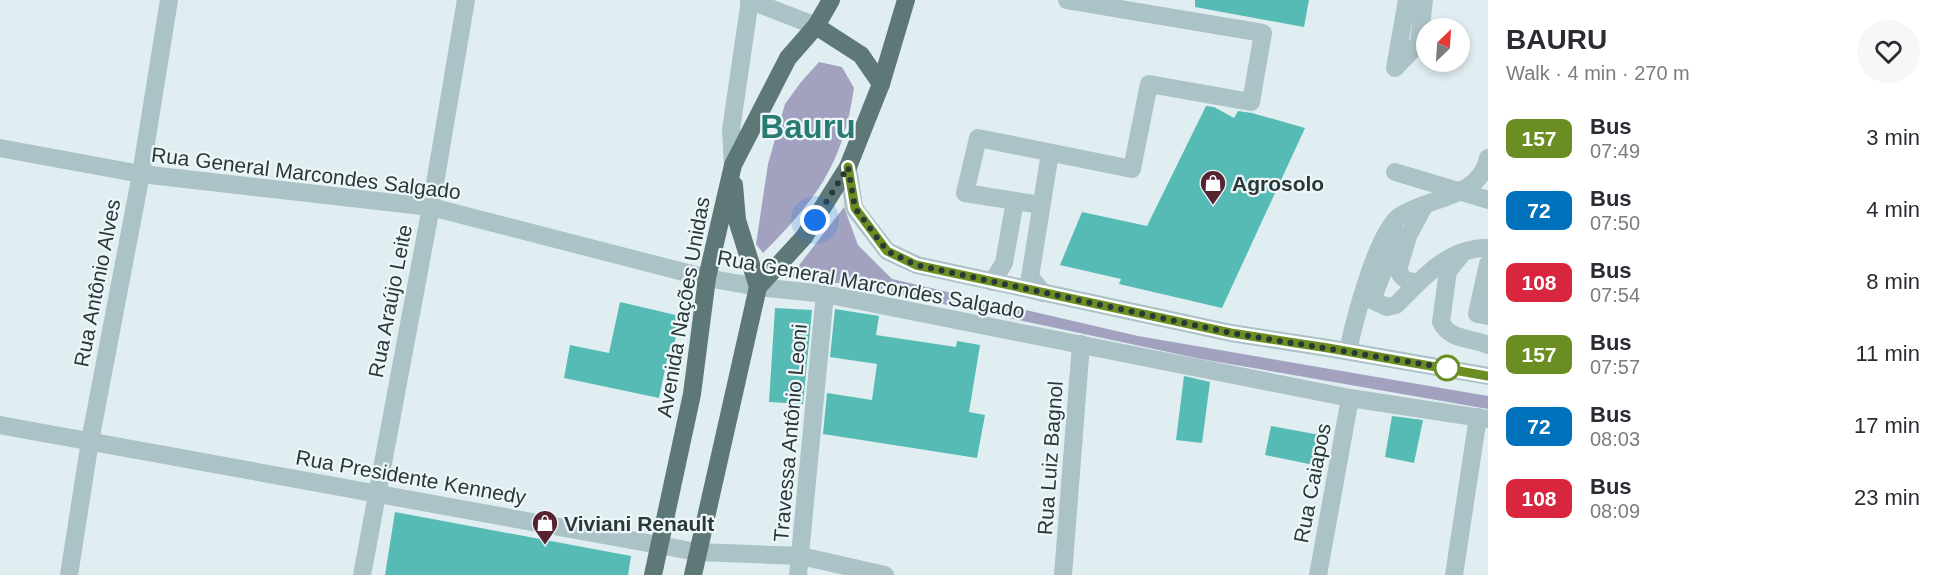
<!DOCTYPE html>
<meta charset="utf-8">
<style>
body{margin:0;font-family:Arial,sans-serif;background:#f7f7f7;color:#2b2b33;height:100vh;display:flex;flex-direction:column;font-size:22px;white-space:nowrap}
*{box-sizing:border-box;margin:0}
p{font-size:20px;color:#7c7c81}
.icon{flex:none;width:33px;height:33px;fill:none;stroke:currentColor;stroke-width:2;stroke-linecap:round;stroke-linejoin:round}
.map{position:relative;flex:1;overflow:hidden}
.side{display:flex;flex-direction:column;background:#fff;width:450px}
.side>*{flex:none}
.badge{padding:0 12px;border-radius:9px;font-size:21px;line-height:39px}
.needle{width:39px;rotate:25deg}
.controls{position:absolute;left:1416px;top:18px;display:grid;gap:12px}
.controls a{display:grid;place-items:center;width:54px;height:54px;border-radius:50%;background:#fff;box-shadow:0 3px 9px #0003;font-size:30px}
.you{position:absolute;width:30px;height:30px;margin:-15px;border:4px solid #fff;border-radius:50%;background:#1a73e8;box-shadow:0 0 0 9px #1a73e833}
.map>.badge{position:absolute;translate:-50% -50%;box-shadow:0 0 0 3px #fff}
.round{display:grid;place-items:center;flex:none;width:63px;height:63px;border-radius:32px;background:#f7f7f7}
.summary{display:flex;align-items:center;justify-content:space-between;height:102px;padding:0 18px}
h1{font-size:28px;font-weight:800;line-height:45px}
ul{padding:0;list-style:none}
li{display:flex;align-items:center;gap:18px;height:72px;padding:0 18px}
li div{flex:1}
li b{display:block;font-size:22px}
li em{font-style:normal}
li .badge{min-width:66px;font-weight:700;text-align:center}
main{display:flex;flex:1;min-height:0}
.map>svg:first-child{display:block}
.green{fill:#a2a2c0}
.building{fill:#55bbb4}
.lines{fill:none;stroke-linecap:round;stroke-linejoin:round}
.minor{stroke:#abc2c6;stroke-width:18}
.major{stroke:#5e7878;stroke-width:18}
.line-casing{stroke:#fff;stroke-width:14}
.line{stroke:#6b8e23;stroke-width:9}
.walk{stroke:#2b3838;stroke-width:6;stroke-dasharray:0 10.8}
.stop-dot{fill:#fff;stroke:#6b8e23;stroke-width:3}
.labels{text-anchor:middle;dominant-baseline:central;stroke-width:4.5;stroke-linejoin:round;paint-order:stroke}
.street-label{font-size:21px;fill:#2b3838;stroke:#edf6f9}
.poi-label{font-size:21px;font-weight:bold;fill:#2b3838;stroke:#edf6f9;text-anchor:start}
.town-label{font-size:33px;font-weight:bold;fill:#2a7a74;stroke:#edf6f9}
</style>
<main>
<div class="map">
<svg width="1488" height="575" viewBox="0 0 1488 575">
<rect width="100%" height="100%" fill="#e1eef1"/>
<g class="green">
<path d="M819 62 842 67 854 88C843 164 816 200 763 253L756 244 768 164 785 104 801 82Z"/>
<path d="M844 207 858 245 892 279 1138 336 1488 396V409L1201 359 854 285 790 277Z"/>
</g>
<g class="building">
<path d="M1195 0H1309L1304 27 1195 7Z"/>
<path d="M1206 106 1214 107 1234 118 1238 111 1252 113 1305 128 1222 308 1119 284 1121 279 1060 265 1082 212 1147 226Z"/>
<path d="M620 302 680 316 673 351 669 350 659 398 564 378 570 345 609 353Z"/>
<path d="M775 308 812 310 803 404 769 402Z"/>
<path d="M835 309 879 316 876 335 956 347 957 341 980 345 969 412 985 415 977 458 823 434 827 393 872 400 877 364 830 357Z"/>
<path d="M1184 376 1210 382 1202 443 1176 440Z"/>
<path d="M1392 416 1423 420 1414 463 1385 457Z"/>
<path d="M1271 426 1320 435 1314 465 1265 455Z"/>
<path d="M395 512 631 556 628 575H385Z"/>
</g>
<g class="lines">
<g class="minor">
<path d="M749 0 816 26"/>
<path d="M1407 0 1395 68 1419 43 1424 0"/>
<path d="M0 148 141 174 431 207 707 278 758 287 825 294 1350 398 1488 419"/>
<path d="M733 165 731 130 750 0"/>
<path d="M848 167 854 208 887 251 917 265 1231 333 1328 348 1488 376"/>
<path d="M1395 172 1488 200"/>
<path d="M1041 205 965 193 978 138 1132 169 1149 84 1251 102 1263 33 1067 0"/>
<path d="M1396 233 1391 251 1372 300 1387 307 1396 305C1422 279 1448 247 1488 248"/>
<path d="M1461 255 1448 271 1441 322C1450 341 1471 337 1488 345"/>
<path d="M1488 264 1477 314 1488 316"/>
<path d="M992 282 1004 263 1015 201"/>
<path d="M1419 282C1407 282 1403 280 1398 270L1408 236 1424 206"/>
<path d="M1043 293 1030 277 1050 153"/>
<path d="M1348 351C1354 322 1377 232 1400 216 1427 197 1480 199 1488 158"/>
<path d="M0 425 697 552 801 556 885 575"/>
<path d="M69 575 90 441 141 174 169 0"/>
<path d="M362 575 431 207 466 0"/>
<path d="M798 575 825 294"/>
<path d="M1063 575 1081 344"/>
<path d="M1318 575 1350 398"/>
<path d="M1454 575 1478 417"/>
</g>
<g class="major">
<path d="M816 26 861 55 881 84"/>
<path d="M734 185 737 220 758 287"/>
<path d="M653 575 692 394 707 278 733 165 788 58 816 26 831 0"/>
<path d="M693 575 758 287 804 237 848 167 881 84 906 0"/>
</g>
</g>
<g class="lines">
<g class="line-casing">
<path id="line" d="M848 167 855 208 887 251 916 265 1231 333 1328 348 1488 376"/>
</g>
<use href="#line" class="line"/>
<path class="walk" d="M815 220 848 167 855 208 887 251 916 265 1231 333 1447 368"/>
</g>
<defs>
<g id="shop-pin" transform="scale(1.35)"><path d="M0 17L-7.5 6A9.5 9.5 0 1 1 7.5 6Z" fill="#562431" stroke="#edf6f9"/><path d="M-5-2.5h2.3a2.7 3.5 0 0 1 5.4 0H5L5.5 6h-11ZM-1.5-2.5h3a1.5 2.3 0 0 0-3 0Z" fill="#fff"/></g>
</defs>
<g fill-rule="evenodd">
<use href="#shop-pin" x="1213" y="183"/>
<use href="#shop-pin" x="545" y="523"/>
</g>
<circle class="stop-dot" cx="1447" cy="368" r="12"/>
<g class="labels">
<g class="street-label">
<text transform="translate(306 173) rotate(7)">Rua General Marcondes Salgado</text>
<text transform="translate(97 283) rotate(-79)">Rua Antônio Alves</text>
<text transform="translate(871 284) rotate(10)">Rua General Marcondes Salgado</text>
<text transform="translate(390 301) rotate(-79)">Rua Araújo Leite</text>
<text transform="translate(683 307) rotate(-80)">Avenida Nações Unidas</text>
<text transform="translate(790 433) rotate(-85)">Travessa Antônio Leoni</text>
<text transform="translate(1050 458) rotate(-86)">Rua Luiz Bagnol</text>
<text transform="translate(411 477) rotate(10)">Rua Presidente Kennedy</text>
<text transform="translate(1312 483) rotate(-79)">Rua Caiapos</text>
</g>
<g class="poi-label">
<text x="1232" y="183">Agrosolo</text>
<text x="564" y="523">Viviani Renault</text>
</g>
<g class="town-label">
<text x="808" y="126">Bauru</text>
</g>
</g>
</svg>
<div class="controls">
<a><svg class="needle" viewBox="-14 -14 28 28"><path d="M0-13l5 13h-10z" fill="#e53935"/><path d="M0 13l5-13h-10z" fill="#7c7c81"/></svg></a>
</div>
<div class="you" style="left:815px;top:220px"></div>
</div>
<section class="side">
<div class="summary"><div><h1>BAURU</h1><p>Walk · 4 min · 270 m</p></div><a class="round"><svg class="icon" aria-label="heart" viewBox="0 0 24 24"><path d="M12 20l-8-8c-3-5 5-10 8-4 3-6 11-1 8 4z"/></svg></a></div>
<ul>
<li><span class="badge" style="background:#6b8e23;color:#fff">157</span><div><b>Bus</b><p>07:49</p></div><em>3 min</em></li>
<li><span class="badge" style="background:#0072bc;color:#fff">72</span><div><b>Bus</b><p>07:50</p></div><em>4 min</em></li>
<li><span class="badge" style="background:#d7263d;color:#fff">108</span><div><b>Bus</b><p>07:54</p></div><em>8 min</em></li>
<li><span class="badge" style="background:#6b8e23;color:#fff">157</span><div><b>Bus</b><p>07:57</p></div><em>11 min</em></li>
<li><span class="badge" style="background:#0072bc;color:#fff">72</span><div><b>Bus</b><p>08:03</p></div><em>17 min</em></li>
<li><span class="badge" style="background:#d7263d;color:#fff">108</span><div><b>Bus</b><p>08:09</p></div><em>23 min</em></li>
</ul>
</section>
</main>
